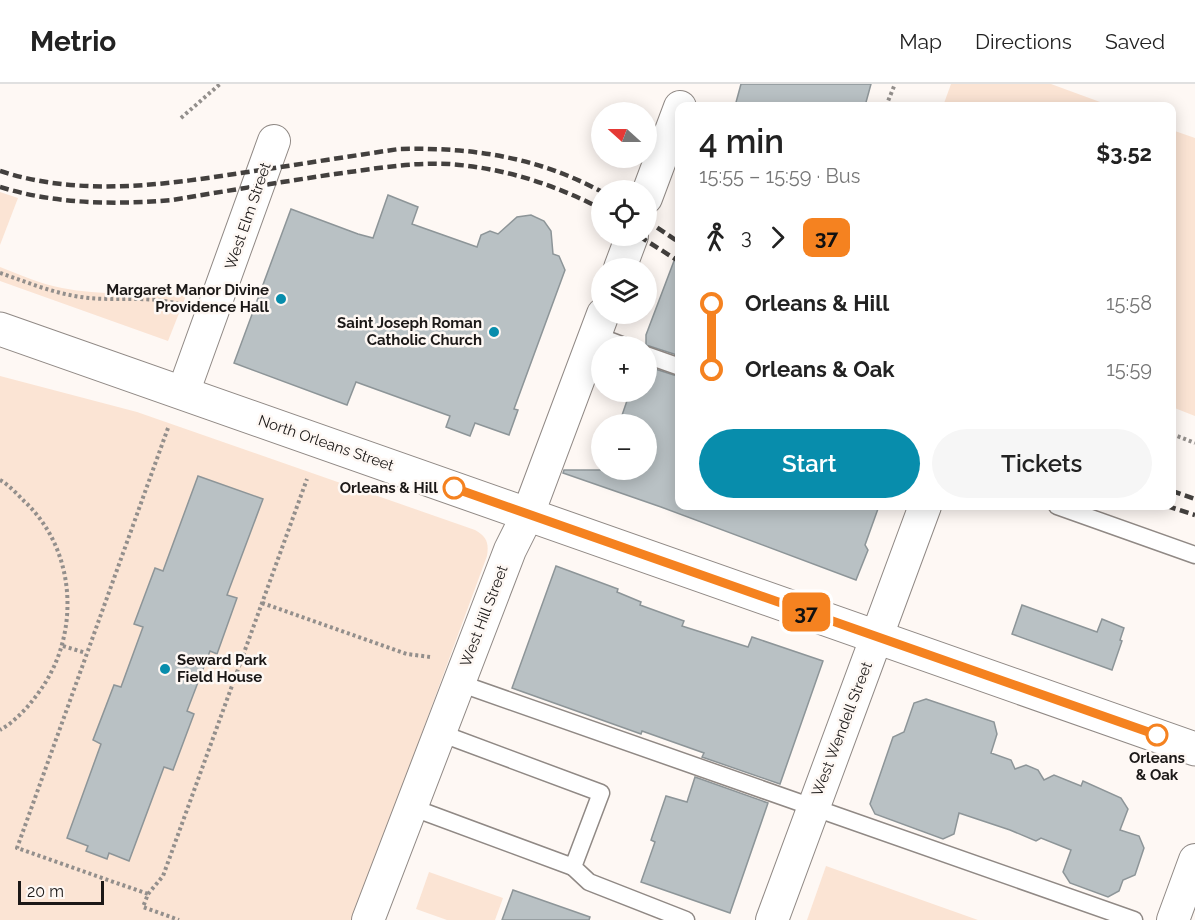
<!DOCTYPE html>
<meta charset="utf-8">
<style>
body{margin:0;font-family:Raleway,sans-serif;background:#f6f6f6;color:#222;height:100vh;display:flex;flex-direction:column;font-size:22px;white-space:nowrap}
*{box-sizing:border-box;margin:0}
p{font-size:20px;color:#767676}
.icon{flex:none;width:33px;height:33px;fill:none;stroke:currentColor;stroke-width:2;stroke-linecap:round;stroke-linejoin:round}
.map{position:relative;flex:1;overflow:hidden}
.side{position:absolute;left:675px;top:18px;width:501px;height:408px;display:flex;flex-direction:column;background:#fff;border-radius:12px;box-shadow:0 3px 15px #0003}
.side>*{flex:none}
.badge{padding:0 12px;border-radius:9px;font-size:21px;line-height:39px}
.needle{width:39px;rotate:291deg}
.controls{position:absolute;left:591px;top:18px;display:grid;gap:12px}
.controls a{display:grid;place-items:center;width:66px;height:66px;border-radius:50%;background:#fff;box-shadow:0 3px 15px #0003;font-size:30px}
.scale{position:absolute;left:18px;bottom:15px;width:86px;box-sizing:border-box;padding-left:6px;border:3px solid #1b1817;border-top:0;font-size:16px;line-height:21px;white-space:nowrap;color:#1b1817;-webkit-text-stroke:4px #fef8f4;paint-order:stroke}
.map>.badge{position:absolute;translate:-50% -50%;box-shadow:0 0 0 3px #fff}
.legs{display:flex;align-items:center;gap:9px;height:66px;padding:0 24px;font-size:20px}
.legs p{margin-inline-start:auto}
.headline{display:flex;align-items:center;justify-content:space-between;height:102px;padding:0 24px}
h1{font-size:33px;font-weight:600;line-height:45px}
.cta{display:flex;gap:12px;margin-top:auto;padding:12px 24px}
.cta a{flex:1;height:69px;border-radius:36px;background:#088dac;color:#fff;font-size:24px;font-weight:600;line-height:69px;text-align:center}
.cta a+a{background:#f6f6f6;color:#222}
ul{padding:0 24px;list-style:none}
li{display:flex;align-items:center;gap:21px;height:66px;font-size:22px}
li i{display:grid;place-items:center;width:9px;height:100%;margin:0 8px;background:currentColor}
li i::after{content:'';width:15px;height:15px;margin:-8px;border:4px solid;border-radius:50%;background:#fff}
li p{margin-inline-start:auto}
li:first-child i{background:linear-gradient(#0000 50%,currentColor 0)}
li:last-child i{background:linear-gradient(currentColor 50%,#0000 0)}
header{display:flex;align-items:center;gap:36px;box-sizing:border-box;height:84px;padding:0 30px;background:#fff;border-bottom:2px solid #e0e0e0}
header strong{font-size:28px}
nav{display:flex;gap:33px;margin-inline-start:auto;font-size:21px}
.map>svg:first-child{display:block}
.green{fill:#fbe4d4}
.building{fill:#b9c1c4;stroke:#8d9598;stroke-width:1.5}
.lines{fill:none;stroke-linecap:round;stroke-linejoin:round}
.service-casing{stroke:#908985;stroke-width:19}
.minor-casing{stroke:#908985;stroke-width:34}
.tertiary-casing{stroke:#908985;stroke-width:35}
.path{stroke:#938f8c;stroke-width:4;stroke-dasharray:3 3;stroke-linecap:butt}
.service{stroke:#fff;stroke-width:16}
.minor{stroke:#fff;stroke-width:32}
.tertiary{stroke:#fff;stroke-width:33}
.rail{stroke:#43403e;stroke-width:4.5;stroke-dasharray:9 4.5;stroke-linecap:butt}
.line-1-casing{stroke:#fff;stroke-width:14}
.line-1{stroke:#f58220;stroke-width:9}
.poi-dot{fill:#088dac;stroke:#fef8f4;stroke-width:2}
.stop-1-dot{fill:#fff;stroke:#f58220;stroke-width:3}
.labels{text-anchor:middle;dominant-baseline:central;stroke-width:5;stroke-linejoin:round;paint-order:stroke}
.street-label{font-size:15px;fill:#1b1817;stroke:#fef8f4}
.poi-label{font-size:15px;font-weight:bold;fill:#1b1817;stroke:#fef8f4;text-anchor:end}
.stop-label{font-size:15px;font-weight:bold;fill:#1b1817;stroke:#fef8f4;text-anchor:end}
</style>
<header>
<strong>Metrio</strong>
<nav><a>Map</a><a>Directions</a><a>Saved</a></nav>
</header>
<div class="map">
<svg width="1195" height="836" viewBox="0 0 1195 836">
<rect width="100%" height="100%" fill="#fef8f4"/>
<g class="green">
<path d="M951 0H1051L1111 22H943Z"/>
<path d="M1172 46 1195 54V332L1172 323Z"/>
<path d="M0 108 18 114 0 161Z"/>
<path d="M0 183C20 191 41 200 62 204 104 212 147 210 189 204L168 257 0 197Z"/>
<path d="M0 292 137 328 475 446C487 453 489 459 487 472L353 836H0Z"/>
<path d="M826 782 978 836H807Z"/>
<path d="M429 788 503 814 495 836H447L416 825Z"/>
</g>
<g class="building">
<path d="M741 0H871L865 22H735Z"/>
<path d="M388 111 418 123 412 140 477 163 481 151 490 147 498 150 517 133 531 131 544 137 551 147 553 170 559 172 565 186 514 325 518 326 509 351 475 339 470 352 446 343 450 332 356 298 347 321 234 279 291 125 358 150 373 154Z"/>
<path d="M677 169 680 170V272L646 261V251Z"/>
<path d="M646 282 680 293V422H879L865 461 868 466 856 496 661 423 563 389 564 386H646V340H619L630 308H646Z"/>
<path d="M198 392 263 415 227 511 237 514 217 570 210 567 187 627 194 630 173 686 164 683 129 777 109 769 107 775 86 767 88 762 67 754 101 660 93 656 114 601 121 603 143 543 134 540 155 484 163 487Z"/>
<path d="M556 482 618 505 617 508 641 518 640 521 684 537 682 542 748 563 752 553 823 577 780 700 702 673 704 669 642 647 641 650 512 604Z"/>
<path d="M1022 521 1097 548 1102 535 1124 544 1120 556 1122 557 1112 586 1012 550Z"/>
<path d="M926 615 994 638 997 650 991 669 1011 676 1015 685 1026 681 1038 686 1044 696 1054 691 1081 702 1083 697 1121 714 1128 725 1120 746 1139 752 1144 764 1135 791 1123 796 1119 807 1108 813 1070 799 1063 788 1071 766 1041 754 1036 757 1010 746 959 729 954 750 943 755 875 730 870 720 893 653 904 648 914 619Z"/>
<path d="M695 693 768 719 730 829 641 798 655 758 651 756 666 712 687 718Z"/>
<path d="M513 806 590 833 589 836H502Z"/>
</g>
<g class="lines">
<g class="service-casing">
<g id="service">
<path d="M595 251 624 262"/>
<path d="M646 271 680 283"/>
<path d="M1057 422 1195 471"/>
<path d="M459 599 1134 836"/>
<path d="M411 723 573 783 601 709 440 649"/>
<path d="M573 783 589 798 686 836"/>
</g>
</g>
<g class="minor-casing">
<g id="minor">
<path d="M646 114 680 23"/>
<path d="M620 184 632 152"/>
<path d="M183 309 274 57"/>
<path d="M368 836 510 466 528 430 603 230"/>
<path d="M772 836 925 422"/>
<path d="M1173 836 1195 776"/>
</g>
</g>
<g class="tertiary-casing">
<path id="tertiary" d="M0 245 1195 665"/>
</g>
<g class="path">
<path d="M886 22 895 0"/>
<path d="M181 34 220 0"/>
<path d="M0 189C29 199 58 211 89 214 120 217 155 211 185 222"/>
<path d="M168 344 17 764 148 810 143 823 179 836"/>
<path d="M1172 350 1195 359"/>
<path d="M0 396C9 401 17 410 24 417 77 466 81 551 39 608 29 622 16 637 0 646"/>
<path d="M262 519 407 570 430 573"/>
<path d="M63 562 86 569"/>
<path d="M148 810 163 792 307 395"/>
</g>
<use href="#service" class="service"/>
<use href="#minor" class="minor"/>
<use href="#tertiary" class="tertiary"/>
<g class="rail">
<path d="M0 87C83 114 170 100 254 87 302 80 351 72 399 65 471 63 538 73 602 108"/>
<path d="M0 103C55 120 115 121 172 116 226 107 281 98 335 90 373 85 411 78 449 80 504 84 553 100 602 125"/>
<path d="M646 136 680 159"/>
<path d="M639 152 680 178"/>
<path d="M1172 407 1195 415"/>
<path d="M1167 422 1195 431"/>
</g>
</g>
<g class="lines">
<g class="line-1-casing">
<path id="line-1" d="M454 404 1157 651"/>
</g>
<use href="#line-1" class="line-1"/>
</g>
<g class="poi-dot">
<circle cx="281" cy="215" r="6"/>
<circle cx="494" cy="248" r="6"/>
<circle cx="165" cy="585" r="6"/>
</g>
<g class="stop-1-dot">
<circle cx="454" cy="404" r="10"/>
<circle cx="1157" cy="651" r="10"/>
</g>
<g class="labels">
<g class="street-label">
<text transform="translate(248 132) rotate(-71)">West Elm Street</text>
<text transform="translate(326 359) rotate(19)">North Orleans Street</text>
<text transform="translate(484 532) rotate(-69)">West Hill Street</text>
<text transform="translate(842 645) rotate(-69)">West Wendell Street</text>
</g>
<g class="poi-label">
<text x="269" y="206">Margaret Manor Divine<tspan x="269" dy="17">Providence Hall</tspan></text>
<text x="482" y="239">Saint Joseph Roman<tspan x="482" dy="17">Catholic Church</tspan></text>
<text x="177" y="576" text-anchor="start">Seward Park<tspan x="177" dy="17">Field House</tspan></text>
</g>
<g class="stop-label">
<text x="438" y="404">Orleans &amp; Hill</text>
<text x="1157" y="674" text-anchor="middle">Orleans<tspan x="1157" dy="17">&amp; Oak</tspan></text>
</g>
</g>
</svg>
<div class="controls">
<a><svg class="needle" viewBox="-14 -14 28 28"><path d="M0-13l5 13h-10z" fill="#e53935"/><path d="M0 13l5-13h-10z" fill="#767676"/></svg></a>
<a><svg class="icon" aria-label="locate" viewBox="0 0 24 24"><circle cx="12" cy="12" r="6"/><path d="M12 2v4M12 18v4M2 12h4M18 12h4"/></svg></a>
<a><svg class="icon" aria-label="layers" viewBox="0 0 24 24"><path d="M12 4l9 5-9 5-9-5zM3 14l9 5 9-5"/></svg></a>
<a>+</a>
<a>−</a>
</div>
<div class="scale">20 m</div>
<b class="badge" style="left:806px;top:528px;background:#f58220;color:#111">37</b>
<section class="side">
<div class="headline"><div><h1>4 min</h1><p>15:55 – 15:59 · Bus</p></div><b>$3.52</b></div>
<div class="legs"><svg class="icon" aria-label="walk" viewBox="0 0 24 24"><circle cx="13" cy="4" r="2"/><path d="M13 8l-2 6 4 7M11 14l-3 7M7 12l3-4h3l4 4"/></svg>3<svg class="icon" aria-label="forward" viewBox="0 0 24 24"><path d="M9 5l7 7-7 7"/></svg><b class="badge" style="background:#f58220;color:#111">37</b></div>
<ul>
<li><i style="color:#f58220"></i><b>Orleans &amp; Hill</b><p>15:58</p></li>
<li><i style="color:#f58220"></i><b>Orleans &amp; Oak</b><p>15:59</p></li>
</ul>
<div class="cta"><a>Start</a><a>Tickets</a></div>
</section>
</div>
